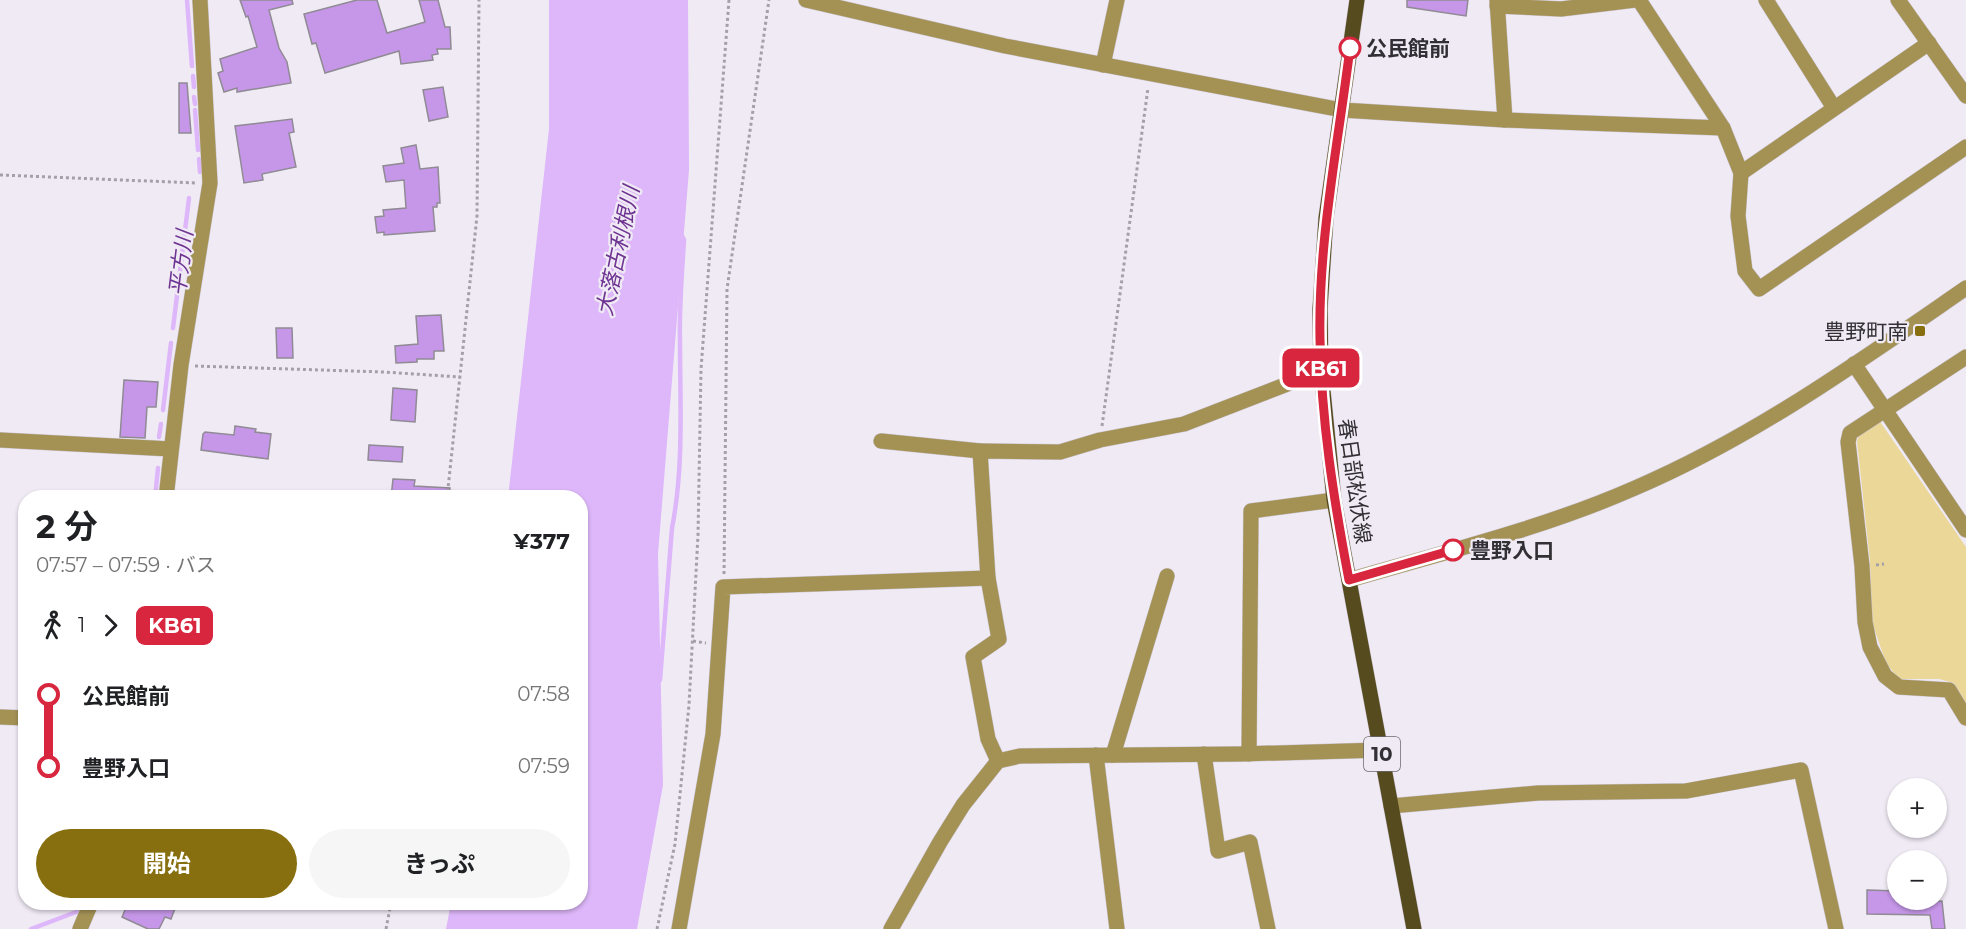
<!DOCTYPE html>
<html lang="ja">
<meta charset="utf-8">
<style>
body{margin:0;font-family:Montserrat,"Noto Sans JP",sans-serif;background:#f6f6f6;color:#202124;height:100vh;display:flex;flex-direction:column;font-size:22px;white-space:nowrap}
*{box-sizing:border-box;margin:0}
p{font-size:20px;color:#757577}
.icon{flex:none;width:33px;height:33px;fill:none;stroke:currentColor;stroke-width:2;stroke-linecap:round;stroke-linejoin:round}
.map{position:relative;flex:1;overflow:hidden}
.panel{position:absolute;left:18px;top:490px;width:570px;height:420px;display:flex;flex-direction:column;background:#fff;border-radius:24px;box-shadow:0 2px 4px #0004}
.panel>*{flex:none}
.badge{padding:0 12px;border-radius:9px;font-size:21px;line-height:39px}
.fabs{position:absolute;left:1887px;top:778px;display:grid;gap:12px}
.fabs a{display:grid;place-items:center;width:60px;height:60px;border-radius:50%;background:#fff;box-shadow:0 2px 4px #0004;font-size:30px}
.map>.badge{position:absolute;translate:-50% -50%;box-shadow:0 0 0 3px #fff}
.legs{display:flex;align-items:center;gap:9px;height:66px;padding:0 18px;font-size:20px}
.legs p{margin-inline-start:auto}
.summary{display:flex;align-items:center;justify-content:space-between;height:102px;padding:0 18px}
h1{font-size:33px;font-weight:700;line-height:45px}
.primary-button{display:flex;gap:12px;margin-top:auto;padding:12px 18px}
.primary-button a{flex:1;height:69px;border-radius:36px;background:#876f0f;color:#fff;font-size:24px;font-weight:700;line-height:69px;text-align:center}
.primary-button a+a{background:#f6f6f6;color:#202124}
ul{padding:0 18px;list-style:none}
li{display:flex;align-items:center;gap:21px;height:72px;font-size:22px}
li i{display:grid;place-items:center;width:9px;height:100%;margin:0 8px;background:currentColor}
li i::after{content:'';width:15px;height:15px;margin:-8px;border:4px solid;border-radius:50%;background:#fff}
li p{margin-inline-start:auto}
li:first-child i{background:linear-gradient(#0000 50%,currentColor 0)}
li:last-child i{background:linear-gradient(currentColor 50%,#0000 0)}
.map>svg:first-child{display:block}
.green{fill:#ebd798}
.water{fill:#ddb7f9}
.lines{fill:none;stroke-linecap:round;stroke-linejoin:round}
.stream{stroke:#ddb7f9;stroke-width:4.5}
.building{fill:#c697e8;stroke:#8f8a94;stroke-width:1.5}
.minor-casing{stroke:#cac5ce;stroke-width:16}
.major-casing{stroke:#cac5ce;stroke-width:16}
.path{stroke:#a4a0a8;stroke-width:3;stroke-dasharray:3 3;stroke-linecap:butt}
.minor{stroke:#a49255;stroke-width:15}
.major{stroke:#564a1f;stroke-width:15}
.line-1-casing{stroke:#fff;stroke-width:14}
.line-1{stroke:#d7263d;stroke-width:9}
.stop-1-dot{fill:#fff;stroke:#d7263d;stroke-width:3}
.poi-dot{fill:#876f0f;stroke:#f0eaf5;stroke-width:2}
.labels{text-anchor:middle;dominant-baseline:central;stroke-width:4.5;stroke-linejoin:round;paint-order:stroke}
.shield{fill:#f0eaf5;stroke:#6b686e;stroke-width:1.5}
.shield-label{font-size:20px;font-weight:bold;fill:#323034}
.stop-label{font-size:21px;font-weight:bold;fill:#323034;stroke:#f0eaf5;text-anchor:start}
.poi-label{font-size:21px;fill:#323034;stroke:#f0eaf5;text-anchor:end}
.street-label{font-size:21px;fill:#323034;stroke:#f0eaf5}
.water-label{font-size:22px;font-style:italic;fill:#6e3492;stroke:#f0eaf5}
</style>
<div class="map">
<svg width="1966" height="929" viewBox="0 0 1966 929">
<rect width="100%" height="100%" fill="#f0eaf5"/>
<path class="green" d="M1879 420 1966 547V704L1954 683 1939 679H1899L1886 663 1872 622 1870 561 1857 441 1860 432Z"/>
<path class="water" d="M549 0H688L689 170 658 554 663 785 637 929H446L451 903H580V498H508L549 129Z"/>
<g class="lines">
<g class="stream">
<path d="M187 0 192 66"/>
<path d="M193 76 194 87"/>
<path d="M194 97 195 104"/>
<path d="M195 110 198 150"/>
<path d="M199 159 200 172"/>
<path d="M173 328 189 198"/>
<path d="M163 410 171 343"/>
<path d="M159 437 161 424"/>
<path d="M155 498 158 468"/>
<path d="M660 680 672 528C684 467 680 403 680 341 679 307 682 274 684 240L681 234"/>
<path d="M31 929 76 912 80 903"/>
</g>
</g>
<g class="building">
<path d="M240 0H292L293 4 269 10 279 48 287 62 291 83 237 92V88L224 92 218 73 223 71 220 59 257 47 248 16 246 17Z"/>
<path d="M357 0H377L387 33 425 22 419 0H438L445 27H450L451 49H437L438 54 432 55 433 60 401 64 399 51 325 73 316 43 312 44 304 14Z"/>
<path d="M1407 0H1468L1466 16 1407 7Z"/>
<path d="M179 83H187L191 133H179Z"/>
<path d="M443 87 448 117 429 121 423 90Z"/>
<path d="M292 119 294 132 289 133 296 167 262 174 263 180 244 183 235 126Z"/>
<path d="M416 145 420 169 438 167 440 203H437V207H433L435 231 384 235V232L377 233 375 217 384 216 383 210 406 208 404 180 386 182 383 166 404 163 401 148Z"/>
<path d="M441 315 444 351H434V359H417V362L396 363 395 346 418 344 416 316Z"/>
<path d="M276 328H292L293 358H277Z"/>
<path d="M124 380 158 382 156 407H147L145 438 120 437Z"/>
<path d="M393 388 417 390 415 422 391 420Z"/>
<path d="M235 426 256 429 255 432 271 434 268 459 201 450 203 434 205 432 234 435Z"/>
<path d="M369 445 403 447 402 462 368 460Z"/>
<path d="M393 479 415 480 414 486 450 488 449 498H391Z"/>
<path d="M1867 890 1898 891V900H1919V903L1942 901 1945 929H1932L1930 915 1867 914Z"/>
<path d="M128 903H136L149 909 151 903H177L171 919 165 917 159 929H148L122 917Z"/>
</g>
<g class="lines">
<g class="minor-casing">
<g id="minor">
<path d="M806 0 1005 46 1342 110 1505 120 1723 128"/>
<path d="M1497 0 1505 120"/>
<path d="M1639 0 1723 128 1741 173 1738 216 1745 271 1759 289 1966 147"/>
<path d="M1766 0 1834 108"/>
<path d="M1898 0 1966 96"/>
<path d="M1497 6 1561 9 1635 0"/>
<path d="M1103 65 1117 0"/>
<path d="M1741 173 1929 43"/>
<path d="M1966 357 1850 433 1848 442 1862 566 1865 622 1870 647 1885 676 1899 687 1949 690 1966 718"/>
<path d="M1854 364 1966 530"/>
<path d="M0 440 171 449"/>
<path d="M881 441 980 451"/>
<path d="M166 498 181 365 210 183 200 0"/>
<path d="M988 578 980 451 1060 452 1100 440 1184 424 1321 371"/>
<path d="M1349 580C1445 552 1544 528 1635 488 1754 437 1860 361 1966 288"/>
<path d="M0 717 26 718"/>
<path d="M1204 754 1218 851 1250 842 1268 929"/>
<path d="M1249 754 1251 511 1334 500"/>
<path d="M1096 755 1117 929"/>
<path d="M1113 755 1167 576"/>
<path d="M1391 806 1538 793 1686 791 1801 770 1836 929"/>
<path d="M80 929 91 903"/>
<path d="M679 929 713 734 723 587 988 578 999 639 973 657 988 739 998 761"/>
<path d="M891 929 940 842 963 805 998 761 1020 756 1241 754 1381 750"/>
</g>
</g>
<g class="major-casing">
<path id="major" d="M1357 0 1326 218 1320 309 1321 371 1334 500 1414 929"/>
</g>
<g class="path">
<path d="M0 175 196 183"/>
<path d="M195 366 384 372 460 377"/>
<path d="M1102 426 1148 88"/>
<path d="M447 498 477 216 479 0"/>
<path d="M1876 565 1884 564"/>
<path d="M724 574 727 289 769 0"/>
<path d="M693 641 706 643"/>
<path d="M386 929 391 903"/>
<path d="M657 929 675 844 689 705 698 535 701 369 729 0"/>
</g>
<use href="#minor" class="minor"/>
<use href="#major" class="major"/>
</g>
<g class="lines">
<g class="line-1-casing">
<path id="line-1" d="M1350 48C1338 145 1318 242 1320 339 1321 420 1334 501 1349 580L1453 550"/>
</g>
<use href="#line-1" class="line-1"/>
</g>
<g class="stop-1-dot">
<circle cx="1350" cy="48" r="10"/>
<circle cx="1453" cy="550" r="10"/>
</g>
<rect class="poi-dot" x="1914" y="325" width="12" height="12" rx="3"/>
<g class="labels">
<rect class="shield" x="1364" y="737" width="36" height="34" rx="4.5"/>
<g class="shield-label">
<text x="1382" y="754">10</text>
</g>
<g class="stop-label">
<text x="1366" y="48">公民館前</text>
<text x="1470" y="550">豊野入口</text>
</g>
<g class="poi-label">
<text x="1908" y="331">豊野町南</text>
</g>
<g class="street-label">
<text transform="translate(1355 481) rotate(82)">春日部松伏線</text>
</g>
<g class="water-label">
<text transform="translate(618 251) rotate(-78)">大落古利根川</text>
<text transform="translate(181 263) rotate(-83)">平方川</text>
</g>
</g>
</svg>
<div class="fabs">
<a>+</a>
<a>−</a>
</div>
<b class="badge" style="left:1321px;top:368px;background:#d7263d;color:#fff">KB61</b>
<section class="panel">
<div class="summary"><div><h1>2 分</h1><p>07:57 – 07:59 · バス</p></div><b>¥377</b></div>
<div class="legs"><svg class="icon" aria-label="walk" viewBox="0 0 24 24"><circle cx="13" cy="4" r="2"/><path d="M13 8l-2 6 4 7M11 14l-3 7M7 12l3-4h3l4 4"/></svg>1<svg class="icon" aria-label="forward" viewBox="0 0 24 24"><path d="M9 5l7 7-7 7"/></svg><b class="badge" style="background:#d7263d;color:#fff">KB61</b></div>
<ul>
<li><i style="color:#d7263d"></i><b>公民館前</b><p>07:58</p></li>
<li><i style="color:#d7263d"></i><b>豊野入口</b><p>07:59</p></li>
</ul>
<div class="primary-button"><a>開始</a><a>きっぷ</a></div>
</section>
</div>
